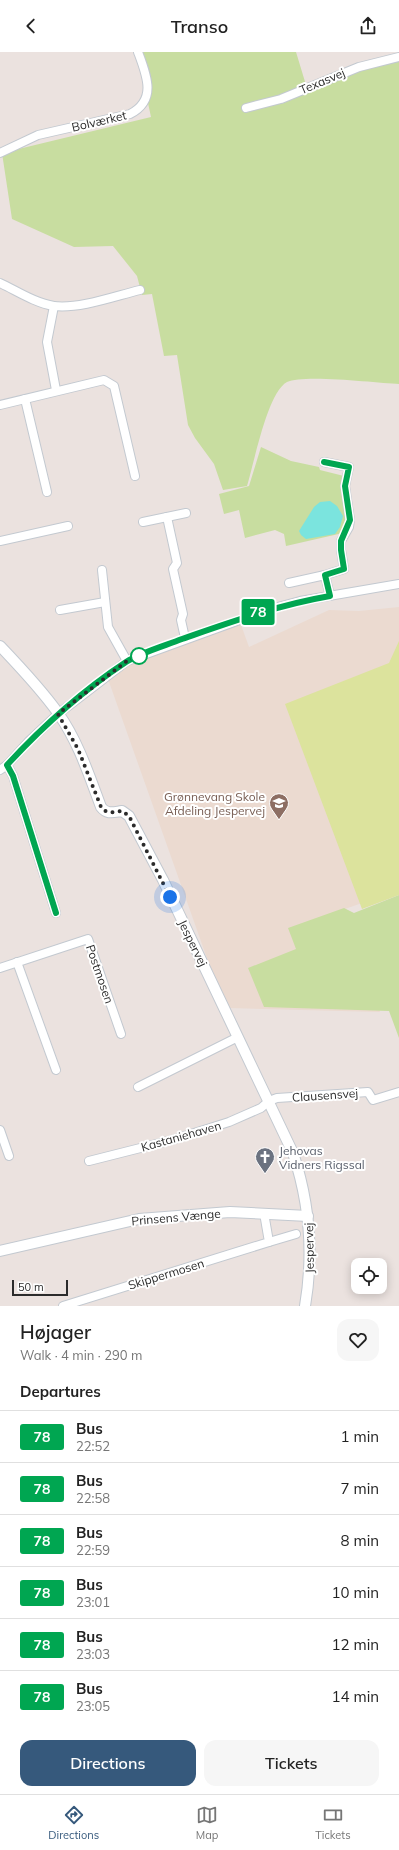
<!DOCTYPE html>
<meta charset="utf-8">
<style>
body{margin:0;font-family:Mulish,sans-serif;background:#f6f6f6;color:#222;height:100vh;display:flex;flex-direction:column;font-size:15px;white-space:nowrap}
*{box-sizing:border-box;margin:0}
p{font-size:13px;color:#767676}
.icon{flex:none;width:22px;height:22px;fill:none;stroke:currentColor;stroke-width:2;stroke-linecap:round;stroke-linejoin:round}
.map{position:relative;height:1254px;overflow:hidden}
.details{display:flex;flex-direction:column;background:#fff;flex:1}
.details>*{flex:none}
.badge{padding:0 8px;border-radius:3px;font-size:14px;line-height:26px}
.fabs{position:absolute;left:351px;top:1206px;display:grid;gap:8px}
.fabs a{display:grid;place-items:center;width:36px;height:36px;border-radius:8px;background:#fff;box-shadow:0 2px 10px #0003;font-size:20px}
.scale{position:absolute;left:12px;bottom:10px;width:56px;box-sizing:border-box;padding-left:4px;border:2px solid #2b2b2b;border-top:0;font-size:11px;line-height:14px;white-space:nowrap;color:#2b2b2b;-webkit-text-stroke:3px #fff;paint-order:stroke}
.you{position:absolute;width:20px;height:20px;margin:-10px;border:3px solid #fff;border-radius:50%;background:#1a73e8;box-shadow:0 0 0 6px #1a73e833}
.map>.badge{position:absolute;translate:-50% -50%;box-shadow:0 0 0 2px #fff}
h2{padding:0 20px;font-size:15px;line-height:36px}
.round{display:grid;place-items:center;flex:none;width:42px;height:42px;border-radius:12px;background:#f6f6f6}
.headline{display:flex;align-items:center;justify-content:space-between;height:68px;padding:0 20px}
h1{font-size:19px;font-weight:600;line-height:30px}
.button{display:flex;gap:8px;margin-top:auto;padding:8px 20px}
.button a{flex:1;height:46px;border-radius:12px;background:#36597c;color:#fff;font-size:16px;font-weight:600;line-height:46px;text-align:center}
.button a+a{background:#f6f6f6;color:#222}
ul{padding:0;list-style:none}
li{display:flex;align-items:center;gap:12px;height:52px;padding:0 20px;border-top:1px solid #e0e0e0}
li div{flex:1}
li b{display:block;font-size:15px}
li em{font-style:normal}
li .badge{min-width:44px;font-weight:700;text-align:center}
header{display:flex;justify-content:space-between;align-items:center;height:52px;padding:0 20px;background:#fff;font-size:18px;font-weight:600}
.tab-bar{display:flex;justify-content:space-around;align-items:center;height:56px;border-top:1px solid #e0e0e0;background:#fff;font-size:11px;color:#767676}
.tab-bar a{display:grid;justify-items:center;gap:2px}
.tab-bar .selected{color:#36597c}
.map>svg:first-child{display:block}
.education{fill:#ebdad0}
.green{fill:#c8dda0}
.pitch{fill:#dce39d}
.water{fill:#7be4de}
.lines{fill:none;stroke-linecap:round;stroke-linejoin:round}
.minor-casing{stroke:#c3c9d0;stroke-width:10}
.tertiary-casing{stroke:#c3c9d0;stroke-width:12}
.minor{stroke:#fff;stroke-width:8}
.tertiary{stroke:#fff;stroke-width:10}
.line-casing{stroke:#fff;stroke-width:9}
.line{stroke:#00a651;stroke-width:6}
.walk{stroke:#2b2b2b;stroke-width:4;stroke-dasharray:0 7.2}
.stop-dot{fill:#fff;stroke:#00a651;stroke-width:2}
.labels{text-anchor:middle;dominant-baseline:central;stroke-width:4;stroke-linejoin:round;paint-order:stroke}
.street-label{font-size:12px;fill:#2b2b2b;stroke:#fff}
.education-label{font-size:12px;fill:#785e54;stroke:#fff;text-anchor:end}
.worship-label{font-size:12px;fill:#5b616d;stroke:#fff;text-anchor:start}
</style>
<header><svg class="icon" aria-label="back" viewBox="0 0 24 24"><path d="M15 5l-7 7 7 7"/></svg>Transo<svg class="icon" aria-label="share" viewBox="0 0 24 24"><path d="M12 15V3M7 8l5-5 5 5M5 13v7h14v-7"/></svg></header>
<div class="map">
<svg width="399" height="1254" viewBox="0 0 399 1254">
<rect width="100%" height="100%" fill="#ebe2df"/>
<path class="education" d="M399 555V838L342 858 380 960 228 956 214 926 108 627 127 613 240 570 249 595 329 558 359 559Z"/>
<g class="green">
<path d="M137 0H296L306 33 399 9V332C377 331 304 322 287 330 267 341 254 412 247 434L223 438 214 412 195 386 188 373 177 303 164 304 152 242 142 243 137 224 113 194 74 195 12 167 2 101 151 65Z"/>
<path d="M261 395 291 409 319 415 320 418 344 424 347 469 343 481 286 494 284 482 275 478 245 486 239 458 224 462 219 442 249 434Z"/>
<path d="M399 843V986L389 959 264 955 248 916 296 897 288 876 344 856 354 861Z"/>
</g>
<path class="pitch" d="M399 589V843L362 857 285 652 389 611Z"/>
<path class="water" d="M330 449 337 454 343 464 340 475 335 482 306 487 301 483 299 479 314 455 320 450Z"/>
<g class="lines">
<g class="minor-casing">
<g id="minor">
<path d="M246 56 281 47 359 15 399 5"/>
<path d="M0 101 38 83 130 62C157 48 147 24 138 0"/>
<path d="M0 231C17 239 35 251 54 254 80 257 115 244 140 238"/>
<path d="M54 254 47 290 56 338"/>
<path d="M25 347 47 440"/>
<path d="M0 353 104 328 114 334 135 424"/>
<path d="M324 410 349 415 345 434 350 468 349 475 341 489V498L344 517 325 523"/>
<path d="M167 465 177 511 173 517 183 562 181 568 185 586"/>
<path d="M143 470 186 461"/>
<path d="M0 489 68 474"/>
<path d="M102 518 108 575 127 609"/>
<path d="M289 531 325 523 330 544"/>
<path d="M60 558 105 550"/>
<path d="M7 713 13 724 56 861"/>
<path d="M0 718 7 713 28 690 58 662 127 609 270 557 300 549 399 532"/>
<path d="M17 910 56 1018"/>
<path d="M0 916 88 887 121 982"/>
<path d="M138 1035 238 985"/>
<path d="M0 1078 9 1104"/>
<path d="M89 1109 172 1088 229 1070 261 1056 269 1049 277 1046 368 1040 373 1048 399 1040"/>
<path d="M269 1190 296 1182"/>
<path d="M63 1254 269 1190 264 1161"/>
</g>
</g>
<g class="tertiary-casing">
<g id="tertiary">
<path d="M0 594C20 615 41 637 58 661 78 689 89 723 101 755 107 763 114 760 122 759L129 764 163 828 293 1101C310 1152 314 1201 305 1254"/>
<path d="M0 1199 139 1167 230 1160 308 1164"/>
</g>
</g>
<use href="#minor" class="minor"/>
<use href="#tertiary" class="tertiary"/>
</g>
<g class="lines">
<g class="line-casing">
<path id="line" d="M56 861 13 724 7 713C42 675 82 639 126 610 142 600 164 594 182 587 231 570 278 553 330 544L325 523 344 517 341 498V489L350 468 345 434 349 415 324 410"/>
</g>
<use href="#line" class="line"/>
<path class="walk" d="M139 604 127 609 58 662 78 697 101 755C107 763 114 760 122 759L129 764 170 845"/>
</g>
<defs>
<g id="school-pin" transform="scale(1)"><path d="M0 17L-7.5 6A9.5 9.5 0 1 1 7.5 6Z" fill="#8d6e63" stroke="#fff"/><path d="M0-5L7-2L0 1L-7-2ZM-4 1L0 2.5L4 1V4Q0 6-4 4Z" fill="#fff"/></g>
<g id="church-pin" transform="scale(1)"><path d="M0 17L-7.5 6A9.5 9.5 0 1 1 7.5 6Z" fill="#6b7280" stroke="#fff"/><path d="M-1.2-6h2.4v3.5h3.3v2.4h-3.3V6h-2.4V-.1h-3.3v-2.4h3.3Z" fill="#fff"/></g>
</defs>
<g fill-rule="evenodd">
<use href="#school-pin" x="279" y="751"/>
<use href="#church-pin" x="265" y="1105"/>
</g>
<circle class="stop-dot" cx="139" cy="604" r="8"/>
<g class="labels">
<g class="street-label">
<text transform="translate(322 29) rotate(-23)">Texasvej</text>
<text transform="translate(99 69) rotate(-13)">Bolværket</text>
<text transform="translate(193 891) rotate(64)">Jespervej</text>
<text transform="translate(100 922) rotate(71)">Postmosen</text>
<text transform="translate(325 1043) rotate(-4)">Clausensvej</text>
<text transform="translate(181 1084) rotate(-16)">Kastaniehaven</text>
<text transform="translate(176 1165) rotate(-5)">Prinsens Vænge</text>
<text transform="translate(309 1196) rotate(-91)">Jespervej</text>
<text transform="translate(166 1222) rotate(-17)">Skippermosen</text>
</g>
<g class="education-label">
<text x="265" y="744">Grønnevang Skole<tspan x="265" dy="14">Afdeling Jespervej</tspan></text>
</g>
<g class="worship-label">
<text x="279" y="1098">Jehovas<tspan x="279" dy="14">Vidners Rigssal</tspan></text>
</g>
</g>
</svg>
<div class="fabs">
<a><svg class="icon" aria-label="locate" viewBox="0 0 24 24"><circle cx="12" cy="12" r="6"/><path d="M12 2v4M12 18v4M2 12h4M18 12h4"/></svg></a>
</div>
<div class="scale">50 m</div>
<div class="you" style="left:170px;top:845px"></div>
<b class="badge" style="left:258px;top:560px;background:#00a651;color:#fff">78</b>
</div>
<section class="details">
<div class="headline"><div><h1>Højager</h1><p>Walk · 4 min · 290 m</p></div><a class="round"><svg class="icon" aria-label="heart" viewBox="0 0 24 24"><path d="M12 20l-8-8c-3-5 5-10 8-4 3-6 11-1 8 4z"/></svg></a></div>
<h2>Departures</h2>
<ul>
<li><span class="badge" style="background:#00a651;color:#fff">78</span><div><b>Bus</b><p>22:52</p></div><em>1 min</em></li>
<li><span class="badge" style="background:#00a651;color:#fff">78</span><div><b>Bus</b><p>22:58</p></div><em>7 min</em></li>
<li><span class="badge" style="background:#00a651;color:#fff">78</span><div><b>Bus</b><p>22:59</p></div><em>8 min</em></li>
<li><span class="badge" style="background:#00a651;color:#fff">78</span><div><b>Bus</b><p>23:01</p></div><em>10 min</em></li>
<li><span class="badge" style="background:#00a651;color:#fff">78</span><div><b>Bus</b><p>23:03</p></div><em>12 min</em></li>
<li><span class="badge" style="background:#00a651;color:#fff">78</span><div><b>Bus</b><p>23:05</p></div><em>14 min</em></li>
</ul>
<div class="button"><a>Directions</a><a>Tickets</a></div>
</section>
<nav class="tab-bar">
<a class="selected"><svg class="icon" aria-label="directions" viewBox="0 0 24 24"><path d="M12 3l9 9-9 9-9-9zM9 14v-3h6M13 9l2 2-2 2"/></svg>Directions</a>
<a><svg class="icon" aria-label="map" viewBox="0 0 24 24"><path d="M3 6l6-2 6 2 6-2v14l-6 2-6-2-6 2zM9 4v14M15 6v14"/></svg>Map</a>
<a><svg class="icon" aria-label="tickets" viewBox="0 0 24 24"><path d="M3 7h18v10H3zM15 7v10"/></svg>Tickets</a>
</nav>
